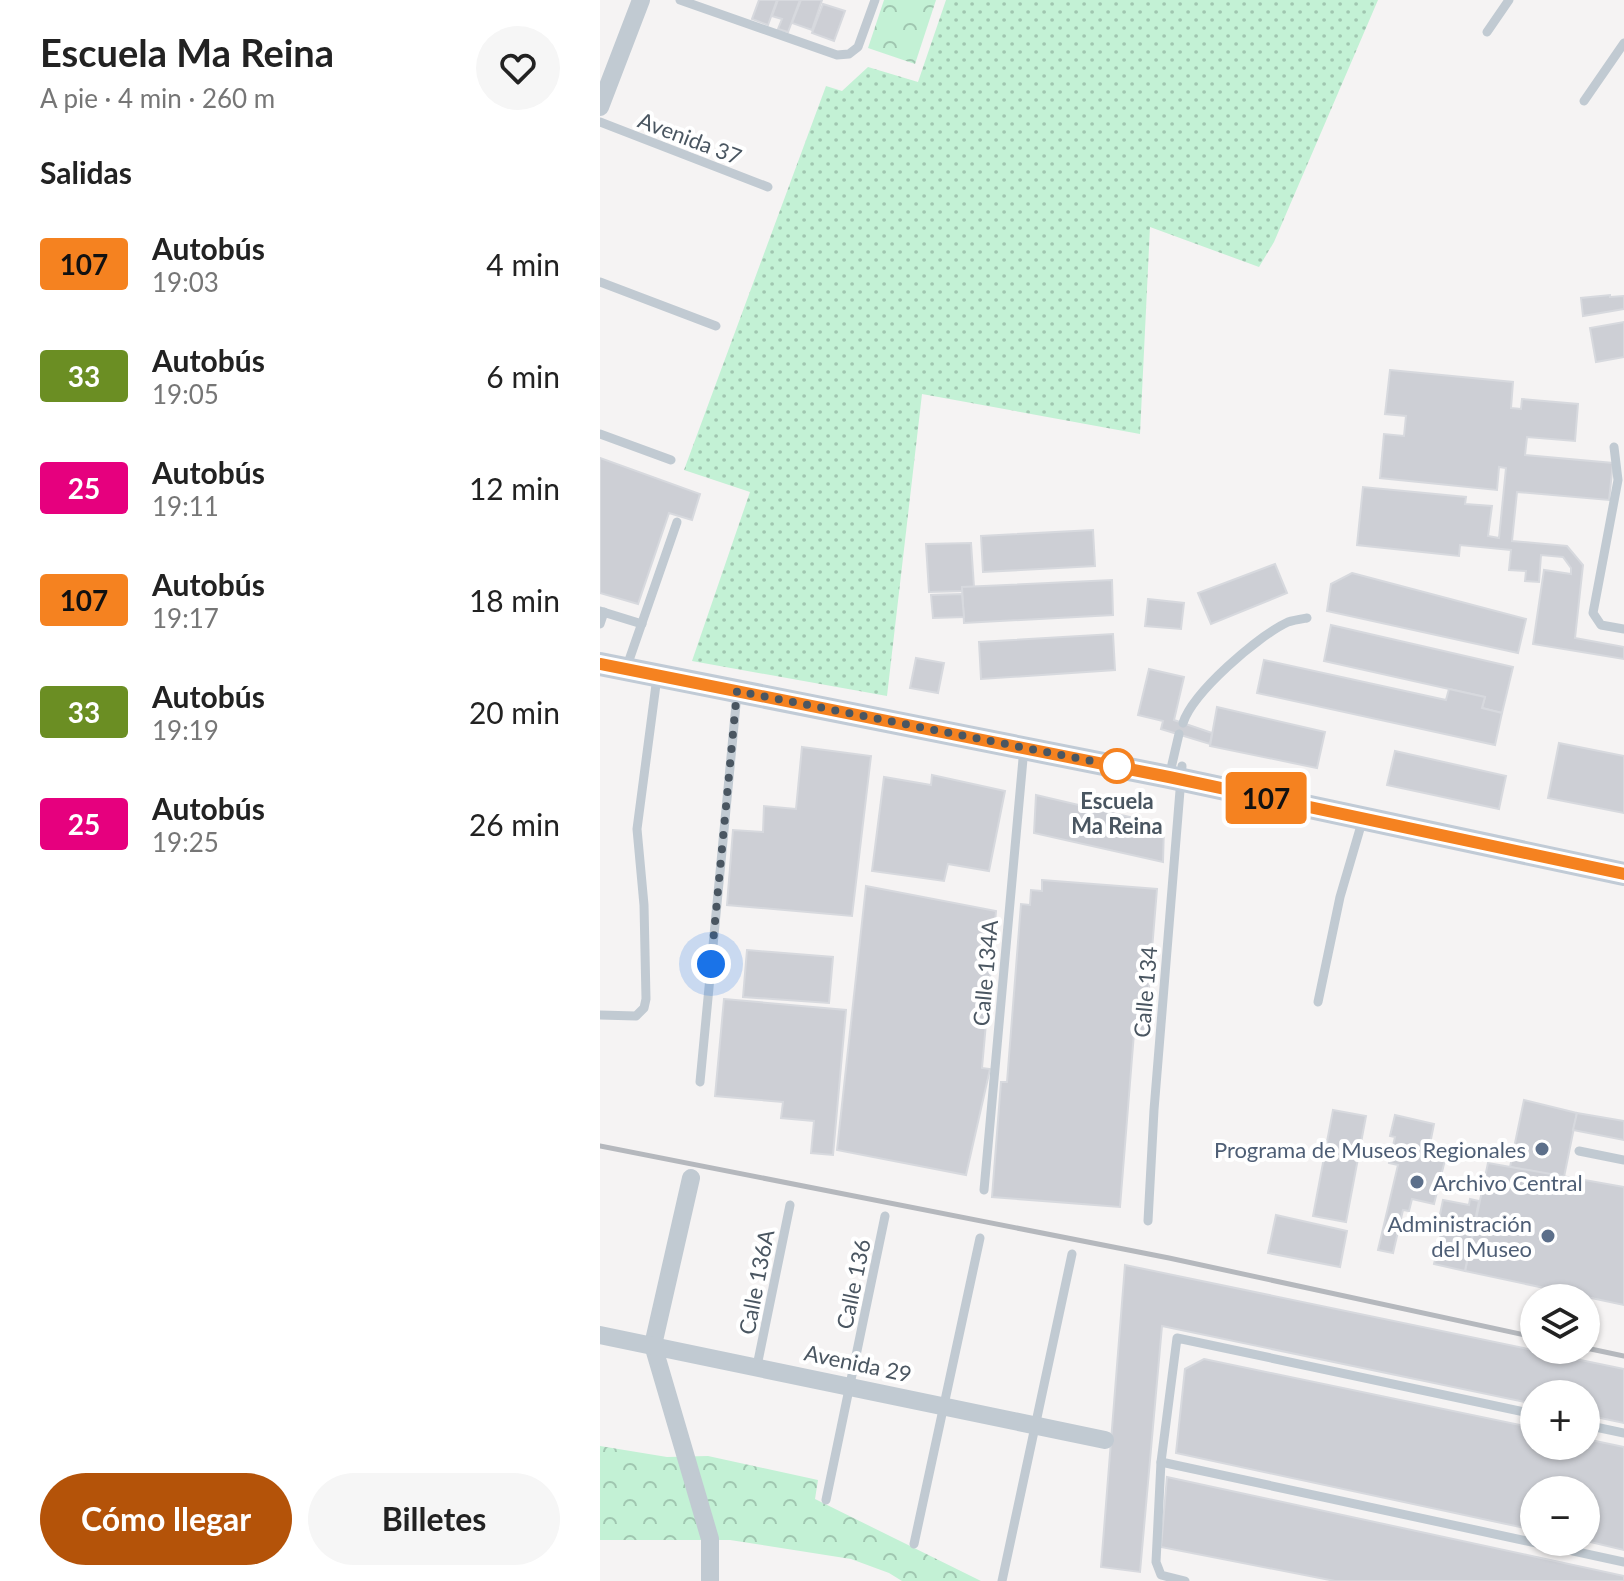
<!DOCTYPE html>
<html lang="es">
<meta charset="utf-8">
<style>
body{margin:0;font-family:Lato,sans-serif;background:#f6f6f6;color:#222;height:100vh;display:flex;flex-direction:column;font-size:30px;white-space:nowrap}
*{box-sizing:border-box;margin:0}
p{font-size:26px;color:#767676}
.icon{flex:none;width:44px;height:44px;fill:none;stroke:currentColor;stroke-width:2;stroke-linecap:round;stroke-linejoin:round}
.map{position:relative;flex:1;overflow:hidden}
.drawer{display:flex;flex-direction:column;background:#fff;width:600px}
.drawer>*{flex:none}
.badge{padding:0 16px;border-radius:6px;font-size:28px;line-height:52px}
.controls{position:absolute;left:920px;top:1284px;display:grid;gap:16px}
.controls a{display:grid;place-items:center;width:80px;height:80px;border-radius:50%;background:#fff;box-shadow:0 2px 6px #0004;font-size:40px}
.you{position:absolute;width:40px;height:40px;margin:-20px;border:6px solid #fff;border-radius:50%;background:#1a73e8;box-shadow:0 0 0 12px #1a73e833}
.map>.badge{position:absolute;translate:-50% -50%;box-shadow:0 0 0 4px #fff}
h2{padding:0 40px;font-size:30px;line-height:72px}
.round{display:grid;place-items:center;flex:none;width:84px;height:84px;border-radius:42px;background:#f6f6f6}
.headline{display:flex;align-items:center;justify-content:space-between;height:136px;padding:0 40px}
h1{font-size:38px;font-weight:700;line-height:60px}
.action{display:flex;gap:16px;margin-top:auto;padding:16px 40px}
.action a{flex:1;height:92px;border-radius:48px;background:#b45309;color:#fff;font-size:32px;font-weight:700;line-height:92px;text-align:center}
.action a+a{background:#f6f6f6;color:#222}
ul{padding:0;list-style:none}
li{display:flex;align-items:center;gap:24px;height:112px;padding:0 40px}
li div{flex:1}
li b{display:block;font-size:30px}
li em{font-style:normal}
li .badge{min-width:88px;font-weight:700;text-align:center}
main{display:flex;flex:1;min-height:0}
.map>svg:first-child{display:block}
.grass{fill:url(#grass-dots)}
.forest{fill:url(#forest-crowns)}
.building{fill:#cdcfd5;stroke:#d7d9de;stroke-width:2}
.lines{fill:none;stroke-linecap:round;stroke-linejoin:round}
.service{stroke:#c1cad2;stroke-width:9}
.minor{stroke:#c1cad2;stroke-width:18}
.secondary{stroke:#c1cbd6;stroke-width:24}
.rail{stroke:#b5b8bd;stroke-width:5}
.line-casing{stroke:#fff;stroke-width:18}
.line{stroke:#f58220;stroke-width:12}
.walk{stroke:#4a5661;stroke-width:8;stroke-dasharray:0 14.4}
.stop-dot{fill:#fff;stroke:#f58220;stroke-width:4}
.service-dot{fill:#5c6f8a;stroke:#fff;stroke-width:3}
.labels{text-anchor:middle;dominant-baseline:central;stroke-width:8;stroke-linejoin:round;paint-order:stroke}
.street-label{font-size:22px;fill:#4a5661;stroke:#fff}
.stop-label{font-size:22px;font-weight:bold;fill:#4a5661;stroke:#fff}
.service-label{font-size:22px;fill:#4e5e75;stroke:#fff;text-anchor:end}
</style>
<main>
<section class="drawer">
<div class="headline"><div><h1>Escuela Ma Reina</h1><p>A pie · 4 min · 260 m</p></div><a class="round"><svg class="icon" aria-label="heart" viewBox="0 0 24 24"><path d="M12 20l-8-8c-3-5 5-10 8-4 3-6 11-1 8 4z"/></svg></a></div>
<h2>Salidas</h2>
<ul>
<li><span class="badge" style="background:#f58220;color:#111">107</span><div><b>Autobús</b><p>19:03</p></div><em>4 min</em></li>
<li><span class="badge" style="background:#6b8e23;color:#fff">33</span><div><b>Autobús</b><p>19:05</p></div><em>6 min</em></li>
<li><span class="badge" style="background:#e6007e;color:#fff">25</span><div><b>Autobús</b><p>19:11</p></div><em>12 min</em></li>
<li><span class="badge" style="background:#f58220;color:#111">107</span><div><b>Autobús</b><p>19:17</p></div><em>18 min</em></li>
<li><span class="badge" style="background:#6b8e23;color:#fff">33</span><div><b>Autobús</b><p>19:19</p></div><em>20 min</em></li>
<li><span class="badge" style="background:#e6007e;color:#fff">25</span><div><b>Autobús</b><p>19:25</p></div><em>26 min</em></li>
</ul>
<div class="action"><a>Cómo llegar</a><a>Billetes</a></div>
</section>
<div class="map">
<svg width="1024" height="1581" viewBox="0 0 1024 1581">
<defs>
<pattern id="grass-dots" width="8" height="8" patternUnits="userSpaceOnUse" patternTransform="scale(2)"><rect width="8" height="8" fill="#c3f1d5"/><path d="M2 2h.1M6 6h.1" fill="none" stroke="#a0c6b0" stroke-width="1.8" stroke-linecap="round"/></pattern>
<pattern id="forest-crowns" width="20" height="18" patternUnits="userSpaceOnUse" patternTransform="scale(2)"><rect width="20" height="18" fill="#c3f1d5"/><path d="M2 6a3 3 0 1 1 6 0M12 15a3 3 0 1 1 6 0" fill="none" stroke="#a0c6b0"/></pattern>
</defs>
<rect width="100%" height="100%" fill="#f5f3f3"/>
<path class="grass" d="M346 0H778L674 242 659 267 550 227 540 434 322 394 287 696 92 661 150 492 84 470 226 86 242 91 268 67 318 82Z"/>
<g class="forest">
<path d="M284 0H336L315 64 268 48Z"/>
<path d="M0 1446 67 1457 108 1456 218 1480 215 1499 381 1581H302L289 1573 251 1559 130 1540H0Z"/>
</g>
<g class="building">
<path d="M159 0H177L168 25 152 19Z"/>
<path d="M178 0H200L188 32 178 29 182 19 172 16Z"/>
<path d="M201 0H222L212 30 192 23Z"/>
<path d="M223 4 245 11 234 41 212 33Z"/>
<path d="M1010 295V297L1024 296V309L983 316 981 298Z"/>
<path d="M1024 322V357L996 362 990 328Z"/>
<path d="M790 370 913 382 911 408 921 409 922 399 978 404 975 441 927 437 925 455 1013 463 1009 500 917 492 912 541 967 546 983 565 975 638 1024 647V659L933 644 944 570 971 574V568L963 557 941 555 939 582 925 581 926 571 909 570 911 550 860 545 859 556 757 545 763 487 866 497 865 504 892 506 888 536 899 538 906 468 899 467 897 490 780 478 784 434 804 436 806 416 785 414Z"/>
<path d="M0 458 100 494 92 520 69 513 38 604 0 593Z"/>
<path d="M493 530 495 566 383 572 381 536Z"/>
<path d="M371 543 374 587H362V591L329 592 326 544Z"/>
<path d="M675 564 687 593 611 624 598 593Z"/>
<path d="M752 573 926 619 918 653 727 611 731 584Z"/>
<path d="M512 580 513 615 364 623 362 587Z"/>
<path d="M362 594 364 617 333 618 331 595Z"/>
<path d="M548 599 584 603 581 629 545 626Z"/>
<path d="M731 625 913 667 902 713 882 708 885 697 724 661Z"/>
<path d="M513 634 515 670 381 679 379 642Z"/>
<path d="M316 658 344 663 338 693 310 688Z"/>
<path d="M664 660 846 700 849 689 885 697 882 708 902 713 895 745 657 693Z"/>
<path d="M549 669 584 677 574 720 612 733 610 744 561 729 563 721 538 715Z"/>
<path d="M617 707 725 732 717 768 610 746Z"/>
<path d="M959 743 1024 756V813L948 798Z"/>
<path d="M202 747 271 756 252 916 127 905 133 830 163 832 164 806 196 809Z"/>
<path d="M795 751 906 776 899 809 787 785Z"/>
<path d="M332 775 405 791 389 871 348 864 344 881 272 871 284 777 331 785Z"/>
<path d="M436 795 564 825 563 862 434 833Z"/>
<path d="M442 880 557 889 545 1034 534 1033 520 1207 392 1197 401 1082H407L421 904 430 905 431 890 442 891Z"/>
<path d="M266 886 396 911 382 1068 390 1069 366 1175 237 1150Z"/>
<path d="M147 950 233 957 229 1003 143 997Z"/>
<path d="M124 999 246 1010 233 1155 211 1153 214 1121 181 1118 183 1102 115 1096Z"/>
<path d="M924 1100 977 1113 964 1177 910 1167Z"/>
<path d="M733 1110 766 1116 746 1222 713 1216Z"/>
<path d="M977 1113 1024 1121V1140L973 1130Z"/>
<path d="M795 1115 834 1124 830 1144 848 1148 834 1204 812 1199 809 1211 803 1210 793 1253 778 1250 798 1165 789 1163 795 1137 790 1136Z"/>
<path d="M888 1163 1024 1187V1305L865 1271Z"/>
<path d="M870 1199 879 1201 865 1271 834 1264 843 1225 838 1224 843 1200 869 1205Z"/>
<path d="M676 1215 747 1231 740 1267 668 1253Z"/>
<path d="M525 1265 1024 1369V1423L986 1415V1394H934V1404L562 1326 540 1572 501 1567Z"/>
<path d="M604 1359 934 1428V1446H986V1439L1024 1447V1550L986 1541V1490H934V1530L576 1453 585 1369Z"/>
<path d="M567 1477 1024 1576V1581H735L561 1547Z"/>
</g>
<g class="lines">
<g class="service">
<path d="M80 0 237 55 249 54 258 47 275 0"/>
<path d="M887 32 909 0"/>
<path d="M984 101 1024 43"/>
<path d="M0 122 168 187"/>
<path d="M0 282 116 326"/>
<path d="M0 434 71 460"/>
<path d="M1014 447 1018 480 993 613 1001 625 1024 629"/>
<path d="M0 611 42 624"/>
<path d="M0 624 4 612"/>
<path d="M27 666 77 522"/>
<path d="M583 723C593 692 658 636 688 622 694 620 701 619 707 618"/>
<path d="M569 777 579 734"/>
<path d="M718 1002 740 897 762 822"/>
<path d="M0 1015 36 1016 44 1008 46 999 44 905 37 829 57 677"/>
<path d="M100 1082 137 694"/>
<path d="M979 1151 1024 1160"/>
<path d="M384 1190 423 759"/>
<path d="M548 1221 554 1110 582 766"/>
<path d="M157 1366 190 1205"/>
<path d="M934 1414 577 1338 561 1462 1024 1562"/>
<path d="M986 1425 1024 1433"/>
<path d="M561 1462 556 1562 561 1575 585 1581"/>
<path d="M226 1500 285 1216"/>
<path d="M314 1544 380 1238"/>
<path d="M402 1581 472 1254"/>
</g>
<g class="minor">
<path d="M0 107 41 0"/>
<path d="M91 1178 53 1345 110 1539V1581"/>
<path d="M0 1335 505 1440"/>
</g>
<path class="secondary" d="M0 664 569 777 1024 874"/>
<g class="rail">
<path d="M0 1146 569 1258 934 1337"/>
<path d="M986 1348 1024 1356"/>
</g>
</g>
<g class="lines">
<g class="line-casing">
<path id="line" d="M0 664 569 777 1024 874"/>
</g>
<use href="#line" class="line"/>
<path class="walk" d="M111 964 137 691 517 766"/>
</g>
<circle class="stop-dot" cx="517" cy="766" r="16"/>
<g class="service-dot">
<circle cx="942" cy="1149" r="8"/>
<circle cx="817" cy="1182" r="8"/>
<circle cx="948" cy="1236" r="8"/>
</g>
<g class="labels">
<g class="street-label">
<text transform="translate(90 138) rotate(21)">Avenida 37</text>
<text transform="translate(385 973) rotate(-85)">Calle 134A</text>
<text transform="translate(545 992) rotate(-85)">Calle 134</text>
<text transform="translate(156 1282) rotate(-79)">Calle 136A</text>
<text transform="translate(253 1284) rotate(-78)">Calle 136</text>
<text transform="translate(258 1363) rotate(12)">Avenida 29</text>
</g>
<g class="stop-label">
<text x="517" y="800">Escuela<tspan x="517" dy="25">Ma Reina</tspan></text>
</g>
<g class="service-label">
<text x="926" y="1149">Programa de Museos Regionales</text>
<text x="833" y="1182" text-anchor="start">Archivo Central</text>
<text x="932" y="1223">Administración<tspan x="932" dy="25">del Museo</tspan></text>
</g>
</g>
</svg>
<div class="controls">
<a><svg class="icon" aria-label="layers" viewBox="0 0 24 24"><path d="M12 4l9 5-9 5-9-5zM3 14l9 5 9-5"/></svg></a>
<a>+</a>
<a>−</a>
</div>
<div class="you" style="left:111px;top:964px"></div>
<b class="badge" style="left:666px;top:798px;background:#f58220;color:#111">107</b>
</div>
</main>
